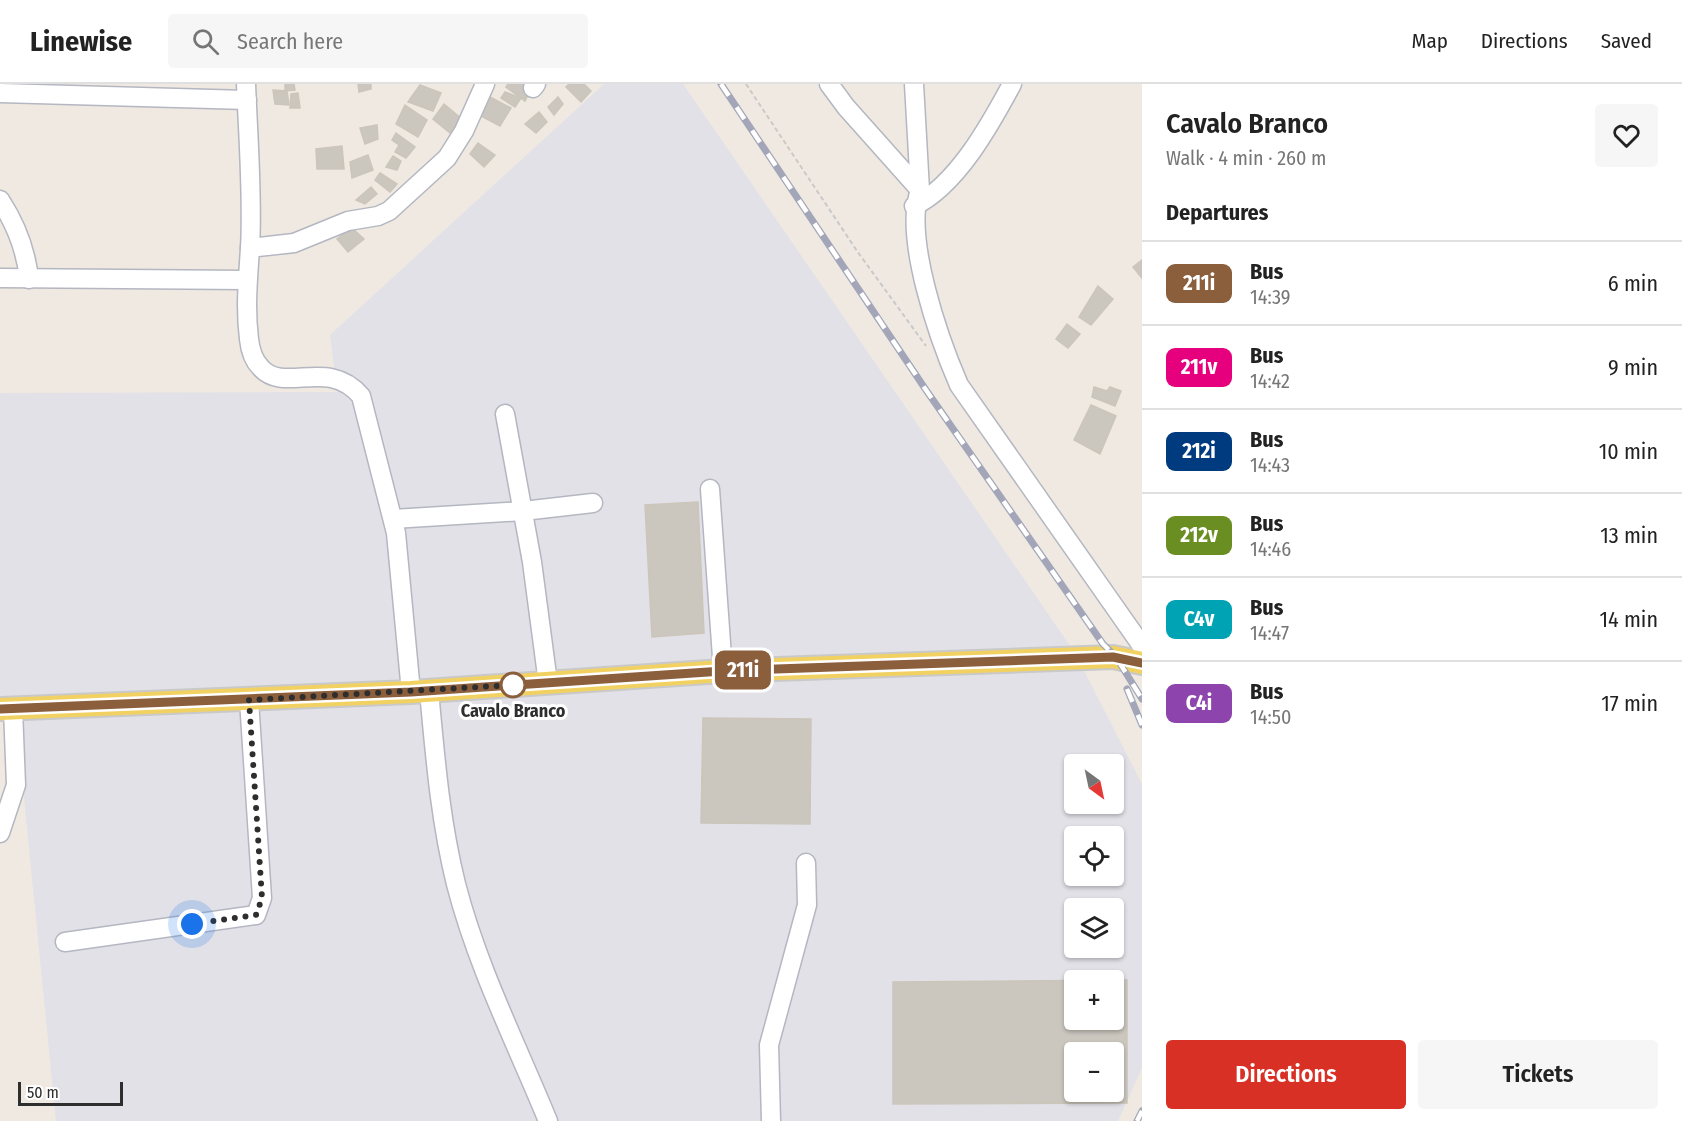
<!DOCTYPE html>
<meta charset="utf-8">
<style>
body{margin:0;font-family:"Fira Sans Condensed",sans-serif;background:#f6f6f6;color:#222;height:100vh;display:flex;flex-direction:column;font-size:22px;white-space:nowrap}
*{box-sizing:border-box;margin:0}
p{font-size:20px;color:#767676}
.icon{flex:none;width:33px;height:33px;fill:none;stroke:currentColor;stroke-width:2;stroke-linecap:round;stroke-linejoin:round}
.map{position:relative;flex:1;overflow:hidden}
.details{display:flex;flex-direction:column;background:#fff;width:540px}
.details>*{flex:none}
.badge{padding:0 12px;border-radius:9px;font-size:21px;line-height:39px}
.needle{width:39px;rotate:147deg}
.fabs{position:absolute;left:1064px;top:670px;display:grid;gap:12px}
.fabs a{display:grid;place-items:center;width:60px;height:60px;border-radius:6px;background:#fff;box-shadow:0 2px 4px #0004;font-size:30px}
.scale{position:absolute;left:18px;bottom:15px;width:105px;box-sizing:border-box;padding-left:6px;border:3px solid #2e2e2e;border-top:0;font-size:16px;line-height:21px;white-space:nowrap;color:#2e2e2e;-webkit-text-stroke:4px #fff;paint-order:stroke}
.you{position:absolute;width:30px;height:30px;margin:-15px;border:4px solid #fff;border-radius:50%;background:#1a73e8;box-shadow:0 0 0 9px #1a73e833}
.map>.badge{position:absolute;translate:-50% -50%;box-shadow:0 0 0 3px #fff}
h2{padding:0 24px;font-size:22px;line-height:54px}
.round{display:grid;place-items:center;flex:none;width:63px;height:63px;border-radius:6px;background:#f6f6f6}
.headline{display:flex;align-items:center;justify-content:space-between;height:102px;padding:0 24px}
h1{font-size:28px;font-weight:600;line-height:45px}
.action{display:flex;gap:12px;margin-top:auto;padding:12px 24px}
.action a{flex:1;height:69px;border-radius:6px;background:#d93025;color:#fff;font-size:24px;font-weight:600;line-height:69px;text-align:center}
.action a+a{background:#f6f6f6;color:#222}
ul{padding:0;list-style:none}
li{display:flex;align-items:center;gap:18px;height:84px;padding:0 24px;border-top:2px solid #e0e0e0}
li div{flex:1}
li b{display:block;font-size:22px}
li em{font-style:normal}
li .badge{min-width:66px;font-weight:700;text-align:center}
header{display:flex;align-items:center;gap:36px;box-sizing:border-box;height:84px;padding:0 30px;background:#fff;border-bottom:2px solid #e0e0e0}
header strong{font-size:28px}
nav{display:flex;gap:33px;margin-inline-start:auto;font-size:21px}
.search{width:420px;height:54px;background:#f6f6f6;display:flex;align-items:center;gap:15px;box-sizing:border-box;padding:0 21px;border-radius:6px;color:#767676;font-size:22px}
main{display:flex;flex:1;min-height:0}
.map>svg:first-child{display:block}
.industrial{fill:#e3e1e8;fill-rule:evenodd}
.building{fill:#cbc7bf;stroke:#cbc5ba;stroke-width:1.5;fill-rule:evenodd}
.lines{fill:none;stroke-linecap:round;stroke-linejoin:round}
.minor-casing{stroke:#b4b7c1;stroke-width:21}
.major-casing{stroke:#c9c9c9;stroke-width:26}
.path{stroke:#c9c9c9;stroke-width:2;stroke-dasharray:4.5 3;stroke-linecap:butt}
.minor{stroke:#fff;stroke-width:18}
.major{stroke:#f2d163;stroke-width:22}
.rail-casing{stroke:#a3a6b8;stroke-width:7}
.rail{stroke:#fff;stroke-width:4.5;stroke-dasharray:14;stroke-linecap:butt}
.line-casing{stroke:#fff;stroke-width:14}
.line{stroke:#8b5e3c;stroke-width:9}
.walk{stroke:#2e2e2e;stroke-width:6;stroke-dasharray:0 10.8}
.stop-dot{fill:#fff;stroke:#8b5e3c;stroke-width:3}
.labels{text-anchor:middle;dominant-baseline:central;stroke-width:6;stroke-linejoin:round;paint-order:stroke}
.stop-label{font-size:18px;font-weight:bold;fill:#2e2e2e;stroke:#fff}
</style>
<header>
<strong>Linewise</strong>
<div class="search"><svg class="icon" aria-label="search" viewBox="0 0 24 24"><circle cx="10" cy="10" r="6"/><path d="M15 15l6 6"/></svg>Search here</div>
<nav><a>Map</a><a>Directions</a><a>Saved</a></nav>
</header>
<main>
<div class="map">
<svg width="1142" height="1037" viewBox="0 0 1142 1037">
<rect width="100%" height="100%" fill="#efe9e1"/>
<path class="industrial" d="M604 0H683L1075 569 1142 700V984L1118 1037H56L15 623H0V309L337 308 330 251ZM1074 681H1113V720H1074ZM1074 753H1113V792H1074ZM1074 825H1113V864H1074ZM1074 897H1113V936H1074ZM1074 969H1113V1008H1074Z"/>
<g class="building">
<path d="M285 0H294L295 6 285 7Z"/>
<path d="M358 0H371V5L359 8Z"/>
<path d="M508 0H533L525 17 506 3Z"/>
<path d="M569 0H584L591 7 581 18 566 3Z"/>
<path d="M420 1 441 9 433 27 408 18Z"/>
<path d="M273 6 287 7 289 21 275 20Z"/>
<path d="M505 8 521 14 515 23 501 14Z"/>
<path d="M298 9 300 24H290L291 10Z"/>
<path d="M490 13 511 24 500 42 479 31Z"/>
<path d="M558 13 563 20 554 31 548 23Z"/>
<path d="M444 20 462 35 450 49 433 35Z"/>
<path d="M405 21 427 36 418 53 396 40Z"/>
<path d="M539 28 547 38 536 49 525 40Z"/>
<path d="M377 41 378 55 365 60 360 44Z"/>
<path d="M396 49 415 63 406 74 395 68 399 61 392 56Z"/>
<path d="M478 59 495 71 484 83 470 70Z"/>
<path d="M342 62 344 85H317L316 65Z"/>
<path d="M368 71 373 86 352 94 350 78Z"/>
<path d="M393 72 401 77 397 86 386 83Z"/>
<path d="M380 89 397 100 390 108 375 96Z"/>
<path d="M371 103 377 110 365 120 356 116Z"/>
<path d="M352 144 364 155 348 168 337 155Z"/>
<path d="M1142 176V194L1133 183Z"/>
<path d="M1098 202 1113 215 1091 241 1079 233Z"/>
<path d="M1067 240 1080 250 1068 264 1056 255Z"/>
<path d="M1094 303 1107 307 1110 303 1121 307 1115 322 1092 313Z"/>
<path d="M1091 321 1116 332 1100 370 1074 356Z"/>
<path d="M698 418 704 549 652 553 645 421Z"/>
<path d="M703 634 811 635 810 740 701 739Z"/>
<path d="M1127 896V1019L893 1020V898ZM1074 897H1113V936H1074ZM1074 969H1113V1008H1074Z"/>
</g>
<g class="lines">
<g class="minor-casing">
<g id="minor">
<path d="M246 0C248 51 253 114 250 164 248 196 245 223 249 255 250 265 254 277 261 284 285 310 328 273 361 312L396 449 411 608"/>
<path d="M829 0 846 23 920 106"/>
<path d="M914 0 920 106C903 153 939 255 959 301L1142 562"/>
<path d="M533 4 536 0"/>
<path d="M0 9 247 16"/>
<path d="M0 116C15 139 26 166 29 195"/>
<path d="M914 122C957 101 990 41 1012 0"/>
<path d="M250 164 294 159 348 137 378 132 389 127 447 74 464 47 485 0"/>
<path d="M0 194 246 196"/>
<path d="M505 330 532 478 548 599"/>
<path d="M710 405 723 587"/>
<path d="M393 435 523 427 593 419"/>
<path d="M429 607C435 671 440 736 456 800 477 882 516 959 548 1037"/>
<path d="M0 749 16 701 13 625"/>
<path d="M65 858 256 831 262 814 249 616"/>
<path d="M771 1037 769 961 807 821 806 779"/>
</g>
</g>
<g class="major-casing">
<path id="major" d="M0 625 411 608 723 587 1113 573 1142 579"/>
</g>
<path class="path" d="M746 0 857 167 926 262"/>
<use href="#minor" class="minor"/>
<use href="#major" class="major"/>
<g class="rail-casing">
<g id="rail">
<path d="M721 0 926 306 1103 560 1116 573 1142 615"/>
<path d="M1127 605 1142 641"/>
<path d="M1137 1037 1142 1027"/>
</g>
</g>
<use href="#rail" class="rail"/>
</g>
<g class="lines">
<g class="line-casing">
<path id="line" d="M0 625 411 608 723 587 1113 573 1142 579"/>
</g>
<use href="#line" class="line"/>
<path class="walk" d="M192 840 256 831 262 814 249 616 513 601"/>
</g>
<circle class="stop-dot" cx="513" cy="601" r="12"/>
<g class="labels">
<g class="stop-label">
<text x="513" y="627">Cavalo Branco</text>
</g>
</g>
</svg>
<div class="fabs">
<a><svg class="needle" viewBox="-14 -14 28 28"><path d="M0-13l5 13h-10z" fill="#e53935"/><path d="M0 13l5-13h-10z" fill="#767676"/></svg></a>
<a><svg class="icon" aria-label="locate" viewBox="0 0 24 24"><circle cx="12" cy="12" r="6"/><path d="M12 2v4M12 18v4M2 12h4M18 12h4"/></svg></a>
<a><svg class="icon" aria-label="layers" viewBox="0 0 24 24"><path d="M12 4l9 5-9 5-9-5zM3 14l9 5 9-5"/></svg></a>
<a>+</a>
<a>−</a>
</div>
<div class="scale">50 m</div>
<div class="you" style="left:192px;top:840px"></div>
<b class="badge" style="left:743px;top:586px;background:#8b5e3c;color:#fff">211i</b>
</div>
<section class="details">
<div class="headline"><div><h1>Cavalo Branco</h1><p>Walk · 4 min · 260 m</p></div><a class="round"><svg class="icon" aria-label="heart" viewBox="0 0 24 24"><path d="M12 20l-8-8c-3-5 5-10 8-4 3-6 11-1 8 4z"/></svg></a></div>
<h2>Departures</h2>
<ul>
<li><span class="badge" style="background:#8b5e3c;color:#fff">211i</span><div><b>Bus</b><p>14:39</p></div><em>6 min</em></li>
<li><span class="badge" style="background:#e6007e;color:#fff">211v</span><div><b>Bus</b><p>14:42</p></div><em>9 min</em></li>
<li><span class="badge" style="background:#003b80;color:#fff">212i</span><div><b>Bus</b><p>14:43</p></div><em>10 min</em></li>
<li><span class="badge" style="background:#6b8e23;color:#fff">212v</span><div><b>Bus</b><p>14:46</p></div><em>13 min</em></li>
<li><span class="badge" style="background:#00a3b4;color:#fff">C4v</span><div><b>Bus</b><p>14:47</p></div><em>14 min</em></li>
<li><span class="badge" style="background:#8e44ad;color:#fff">C4i</span><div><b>Bus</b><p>14:50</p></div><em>17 min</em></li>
</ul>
<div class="action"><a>Directions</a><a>Tickets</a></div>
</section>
</main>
